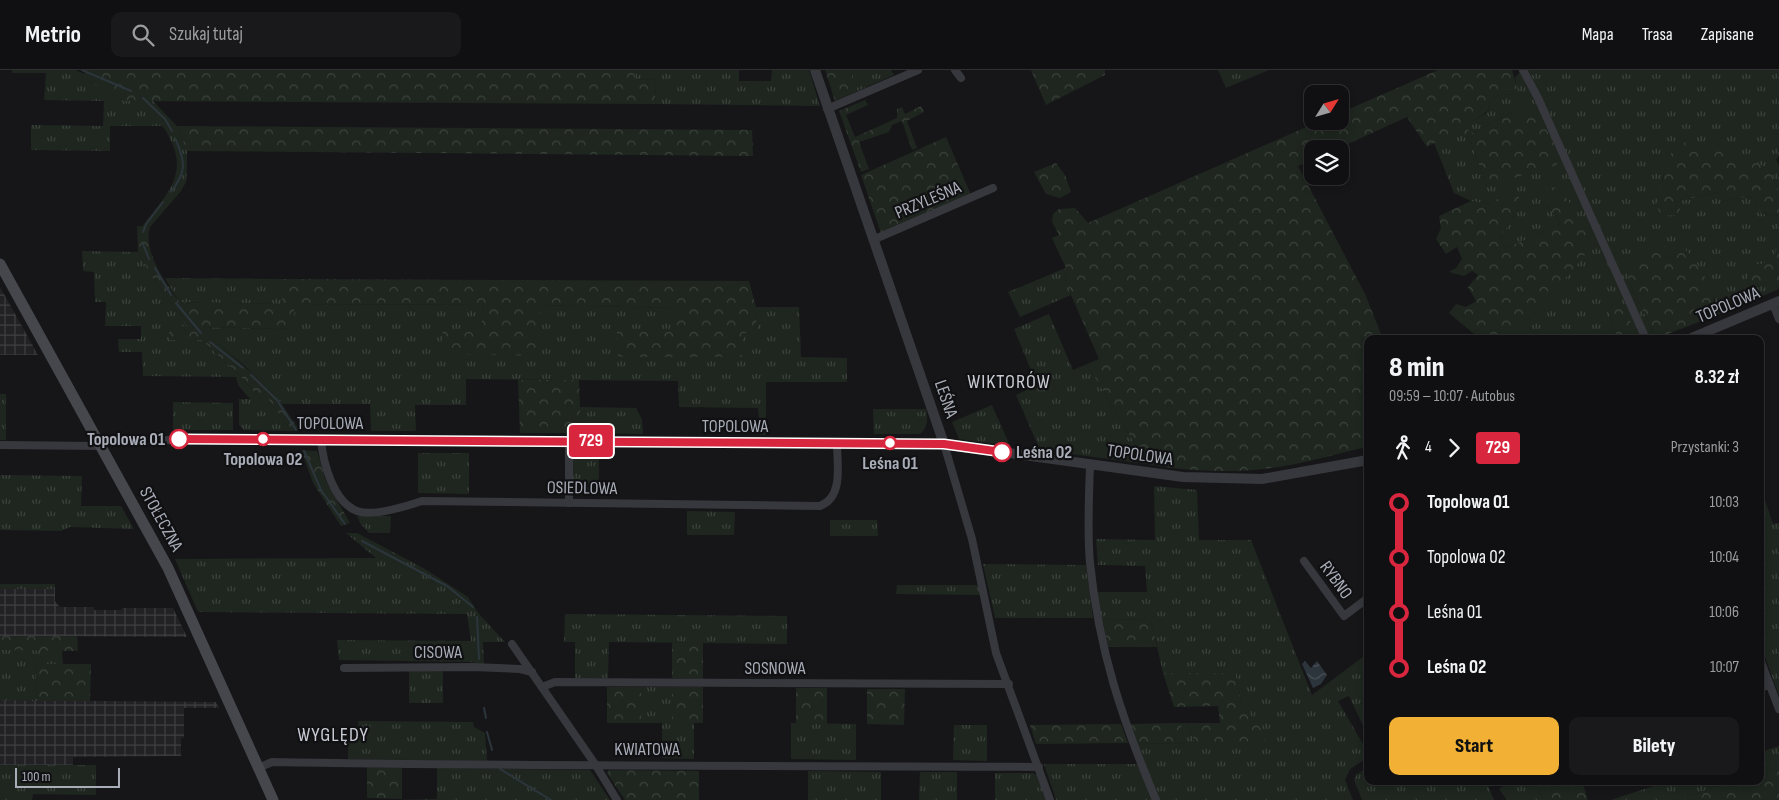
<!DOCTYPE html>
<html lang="pl">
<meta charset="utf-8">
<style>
body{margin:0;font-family:"Sofia Sans Condensed",sans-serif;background:#19191b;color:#f1f3f6;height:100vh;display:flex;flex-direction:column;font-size:19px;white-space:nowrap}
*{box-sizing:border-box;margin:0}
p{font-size:16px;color:#9c9d9f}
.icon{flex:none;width:28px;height:28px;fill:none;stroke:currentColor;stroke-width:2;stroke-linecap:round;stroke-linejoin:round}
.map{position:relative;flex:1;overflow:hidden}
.details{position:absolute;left:1364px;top:265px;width:400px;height:450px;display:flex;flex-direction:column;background:#101012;border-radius:10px;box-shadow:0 2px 8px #0003,0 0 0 1px #303032}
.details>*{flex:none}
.badge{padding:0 10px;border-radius:4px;font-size:18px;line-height:32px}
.needle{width:32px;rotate:53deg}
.buttons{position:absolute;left:1304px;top:15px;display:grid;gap:10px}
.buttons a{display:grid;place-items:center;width:45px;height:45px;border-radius:10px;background:#101012;box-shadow:0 2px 8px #0003,0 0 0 1px #303032;font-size:25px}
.scale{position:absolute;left:15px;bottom:12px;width:105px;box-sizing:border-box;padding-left:5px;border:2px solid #a8adb8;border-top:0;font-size:14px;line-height:18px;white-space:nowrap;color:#a8adb8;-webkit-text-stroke:4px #111113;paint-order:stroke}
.map>.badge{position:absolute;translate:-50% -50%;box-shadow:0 0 0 2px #fff}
.legs{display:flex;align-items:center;gap:8px;height:55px;padding:0 25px;font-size:16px}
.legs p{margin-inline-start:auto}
.overview{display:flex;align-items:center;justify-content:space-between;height:85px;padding:0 25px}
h1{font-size:28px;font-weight:800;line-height:38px}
.primary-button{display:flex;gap:10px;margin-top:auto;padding:10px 25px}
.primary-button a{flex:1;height:58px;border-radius:10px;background:#f2b134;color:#111;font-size:20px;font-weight:800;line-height:58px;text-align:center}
.primary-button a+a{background:#19191b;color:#f1f3f6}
ul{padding:0 25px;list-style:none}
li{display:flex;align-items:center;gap:18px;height:55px;font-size:19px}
li i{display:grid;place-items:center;width:8px;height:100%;margin:0 6px;background:currentColor}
li i::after{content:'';width:12px;height:12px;margin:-6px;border:4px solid;border-radius:50%;background:#101012}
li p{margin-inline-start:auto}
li:first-child i{background:linear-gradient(#0000 50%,currentColor 0)}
li:last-child i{background:linear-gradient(currentColor 50%,#0000 0)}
header{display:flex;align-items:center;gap:30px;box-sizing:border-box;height:70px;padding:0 25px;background:#101012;border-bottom:1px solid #303032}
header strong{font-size:24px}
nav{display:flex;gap:28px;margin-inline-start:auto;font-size:18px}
.search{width:350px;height:45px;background:#19191b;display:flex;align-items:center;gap:12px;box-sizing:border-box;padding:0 18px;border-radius:10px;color:#9c9d9f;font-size:19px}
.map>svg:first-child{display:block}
.industrial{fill:url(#industrial-grid)}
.grass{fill:url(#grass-tufts)}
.forest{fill:url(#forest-crowns)}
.water{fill:url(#water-waves)}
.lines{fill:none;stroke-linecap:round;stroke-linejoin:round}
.stream{stroke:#2c353c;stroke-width:2}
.minor{stroke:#37383d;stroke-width:8}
.tertiary{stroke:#37383d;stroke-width:10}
.secondary{stroke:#45474d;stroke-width:11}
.line-1-casing{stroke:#fff;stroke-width:11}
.line-1{stroke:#d7263d;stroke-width:8}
.stop-1-dot{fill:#fff;stroke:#d7263d;stroke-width:2.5}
.labels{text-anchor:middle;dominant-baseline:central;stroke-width:4.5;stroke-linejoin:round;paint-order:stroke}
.street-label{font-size:18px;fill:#a8adb8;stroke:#111113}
.stop-label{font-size:18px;font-weight:bold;fill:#a8adb8;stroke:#111113}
.quarter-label{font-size:20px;letter-spacing:1px;fill:#c9ccd4;stroke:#111113}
</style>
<header>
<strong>Metrio</strong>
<div class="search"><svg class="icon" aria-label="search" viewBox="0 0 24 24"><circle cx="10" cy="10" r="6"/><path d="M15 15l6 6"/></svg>Szukaj tutaj</div>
<nav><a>Mapa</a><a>Trasa</a><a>Zapisane</a></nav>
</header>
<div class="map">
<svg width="1779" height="730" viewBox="0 0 1779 730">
<defs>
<pattern id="industrial-grid" width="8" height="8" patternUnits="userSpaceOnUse" patternTransform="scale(1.25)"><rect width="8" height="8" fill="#222225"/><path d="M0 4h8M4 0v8" fill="none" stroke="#3f3f43"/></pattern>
<pattern id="grass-tufts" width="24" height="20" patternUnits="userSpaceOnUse" patternTransform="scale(1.25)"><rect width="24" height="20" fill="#1e261f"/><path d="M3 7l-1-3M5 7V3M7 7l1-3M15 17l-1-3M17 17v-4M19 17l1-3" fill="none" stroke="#3c433d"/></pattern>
<pattern id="forest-crowns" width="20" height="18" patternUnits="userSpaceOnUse" patternTransform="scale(1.25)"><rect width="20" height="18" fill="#1e261f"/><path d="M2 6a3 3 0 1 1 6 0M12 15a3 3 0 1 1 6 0" fill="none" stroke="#3c433d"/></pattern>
<pattern id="water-waves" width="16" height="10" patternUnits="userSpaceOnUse" patternTransform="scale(1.25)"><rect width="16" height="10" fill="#2c353c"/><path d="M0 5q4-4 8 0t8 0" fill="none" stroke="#485056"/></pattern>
</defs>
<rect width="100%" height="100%" fill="#161618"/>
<g class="industrial">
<path d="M0 217 38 285H0Z"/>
<path d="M0 519H55V531L60 537H94V540H121L122 538H173L187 567 0 566Z"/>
<path d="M0 630 216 632 219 638H184V668H181V686L73 687V695H0Z"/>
</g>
<g class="grass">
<path d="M12 0H75L85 4 86 10 124 31H153L177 56 187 81V99L186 112 181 121 150 157H142C162 129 188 108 172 73 169 67 167 61 162 56H110V81L31 80V55L103 56 104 31 44 30 46 3H12Z"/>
<path d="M636 0H739V11H771L772 0H809L820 36 655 34 656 10 636 9Z"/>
<path d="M853 0H891L894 5 853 23Z"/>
<path d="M1218 0H1269L1226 18Z"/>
<path d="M1522 0H1779V86L1776 89 1779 96V122L1769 98 1699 79 1672 82 1662 110V122L1656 135 1684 146 1675 132 1717 122 1724 131 1751 126 1762 144 1779 146V177L1773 192 1755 195 1747 210 1750 219 1768 212 1779 219 1717 245 1715 229 1675 188 1666 187 1628 210 1653 261 1638 267 1613 234 1608 239 1618 269H1502L1503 264 1534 245 1588 167 1563 123 1548 136 1560 154 1505 179 1500 167 1519 139 1502 126 1489 134 1471 131 1454 123 1434 73 1458 60 1471 73 1487 116 1517 40 1472 63 1463 57 1488 42 1490 29 1500 25 1518 24 1515 8Z"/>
<path d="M82 181 138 182 152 207 188 257 241 307 260 329H268L291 361 244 360 239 355V329H250L238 315 236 307 143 306 142 282H119L118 269H141V256H105L106 232H95L94 202 83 201Z"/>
<path d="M1063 199 1071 225 1020 247 1008 222Z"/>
<path d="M165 208 282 209V234L179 232Z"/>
<path d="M294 234 483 235 481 261 539 285V235L675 238V262L618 287H742V263H757L756 237H799L801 287 847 288V312H766V365H760L758 338 679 337 678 311 466 309V335H415L416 361H371L370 334H282L245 296 199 257 294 259Z"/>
<path d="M1049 244 1073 300 1087 294 1147 394 1040 380 1016 325 1037 315 1014 259Z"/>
<rect x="0" y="324" width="6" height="46"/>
<path d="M173 332 233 333V360H173Z"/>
<path d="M992 335 1010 376 959 369 952 352Z"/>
<path d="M579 337 636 338 642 349 643 364 581 363Z"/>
<path d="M873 339H926C928 350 928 357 920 364H874Z"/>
<path d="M418 383H469V424L418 423Z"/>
<path d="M573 383H599V425H572Z"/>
<path d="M0 405 82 406 81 436H121L134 459 70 457 61 461 0 460Z"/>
<path d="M1154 416 1197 420 1199 470H1251L1312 625 1367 584V664L1349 626 1338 631 1367 681V688L1350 699 1345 710 1353 730H1056L1044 694H1145L1137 674 1187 673 1180 653H1187L1195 673 1252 653 1242 634 1235 603H1163L1151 550 1102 549 1097 522H1147L1145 496 1098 495 1096 469 1155 470Z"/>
<path d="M1763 424 1773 454 1779 453V626L1760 573V425Z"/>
<path d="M687 441 735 442 734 465H687Z"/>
<path d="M357 446H391L390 463H369L360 453Z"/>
<path d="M830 450H877L878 466H830Z"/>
<path d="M346 463H357L425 499 468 527 479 544 505 572H483L484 595 473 592 339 590 337 570 471 571 467 544 198 542 175 489 376 488Z"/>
<path d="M983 494 1086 495 1093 548H995Z"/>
<rect x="0" y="514" width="55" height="5"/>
<path d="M897 515H978L980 525 896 524Z"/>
<path d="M565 544 787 546V574L609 572 608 608H575V572H564Z"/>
<path d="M0 580H62L63 594H36L37 631 0 630Z"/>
<path d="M443 600V633H409V601Z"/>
<path d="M641 617H672V653H694V689L662 688V653H641Z"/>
<path d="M358 651 473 652 474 657 485 663 487 691 348 689V669H358Z"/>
<path d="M791 653 856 654V690L791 689Z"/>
<path d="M954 655H987V691L953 690Z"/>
<path d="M1779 676V696L1760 702V682Z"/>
<path d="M0 695H96V725L33 724 32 730H0Z"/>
<path d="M437 698 590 700 610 730H396L437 729Z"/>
<path d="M1367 698 1368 711H1486L1494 730H1362L1354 710 1357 704Z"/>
<path d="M808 701 881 702V730H808Z"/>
<path d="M920 702H957V730H919Z"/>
<path d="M995 703H1033L1037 705 1046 730H995Z"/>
<path d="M1512 711H1534L1545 730H1507L1499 719Z"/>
<path d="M1669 711H1733L1677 730H1611Z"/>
</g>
<g class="forest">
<path d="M84 0H636V9L656 10 655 34 124 31 86 10Z"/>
<path d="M825 0H853V23L835 31Z"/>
<path d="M1031 0H1105V5L1046 35Z"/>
<path d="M1438 0H1512L1519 24 1500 25 1490 29 1488 41 1464 57 1472 63 1517 40 1539 46 1556 77 1557 95 1487 116 1471 73 1458 61 1427 77 1407 47 1337 79H1312V90L1298 96 1365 224 1383 269H1368L1367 377C1340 383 1313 391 1285 396 1240 404 1192 402 1147 394L1087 294 1099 289 1071 225 1063 199 1066 198 1052 168 1059 165 1052 152 1053 144 1059 139 1075 138 1088 153 1320 51H1340V43Z"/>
<path d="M865 30 868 35 846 45 855 67 897 48V39L902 37 905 44 921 36 924 42 907 51 917 78 912 80 902 51 892 55 889 62 859 72 869 99 861 102 839 41Z"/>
<path d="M177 56 752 60 753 86 187 81Z"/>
<path d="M946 67 971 125 881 163 861 105Z"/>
<path d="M1685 72H1693L1699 79 1712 77 1769 98 1779 122V146L1762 144 1751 126 1724 131 1717 122 1675 132 1685 146 1661 145 1656 135C1661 122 1666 90 1672 82 1675 78 1681 75 1685 72Z"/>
<path d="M1056 93 1065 105 1071 122 1060 128 1046 124 1034 102Z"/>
<path d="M1547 114 1563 123 1579 147 1588 167 1585 185 1534 245 1504 264 1502 269H1494V266L1492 269H1480L1449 243 1456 234 1466 237 1476 231 1468 217 1478 205 1472 201 1464 206 1449 202 1456 198 1462 189 1457 177 1446 184 1436 169 1441 158 1439 146 1471 131 1489 134 1502 126 1519 127V139L1500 167 1505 179 1560 154 1548 136Z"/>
<path d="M137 156 150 157C143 183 165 211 179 232L282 234V209L744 211H749L756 237 757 263H742V287H618L617 261 675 262V238L540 235 539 286 440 284 443 260H481L483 235 294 234 295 259 200 257 257 308 282 334 299 360 291 361 268 329H260L241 307 202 270H169V257L187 256 152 207 138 182Z"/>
<path d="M1660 175 1670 177 1666 187 1675 188 1684 178C1703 197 1713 219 1717 245L1655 269H1618L1608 239 1613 234 1612 223 1617 220 1637 267 1653 261 1628 210V194Z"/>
<path d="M1777 177H1779V219L1768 212 1750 219 1747 210 1755 195 1773 192Z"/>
<path d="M518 310H579L581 363H520Z"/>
<path d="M301 380 317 381 326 411 350 453 341 456 313 413Z"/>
<path d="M1102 549 1151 550 1157 577H1108Z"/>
<path d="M0 566H77L78 581 0 580Z"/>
<path d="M672 573H703V609L672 608Z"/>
<path d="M36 594H91L90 631H37Z"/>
<path d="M1163 603H1235L1242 634 1249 635 1252 653H1262L1265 673H1195L1187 653H1220L1218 636 1174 637Z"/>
<rect x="607" y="617" width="34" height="36"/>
<rect x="672" y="617" width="31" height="36"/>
<rect x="796" y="618" width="31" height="36"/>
<path d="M867 619H905L904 655 867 654Z"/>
<path d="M1180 653 1188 673 1137 674 1130 654Z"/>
<path d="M1121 654 1128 673 1036 674 1030 655Z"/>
<path d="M1779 696V730H1677L1733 711H1760V702Z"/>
<path d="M367 697 402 698V729L367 728Z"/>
<path d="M609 700 699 701V730H625L607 703Z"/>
<path d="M1534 711H1582L1588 730H1545Z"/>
</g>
<path class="water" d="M1305 591 1311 598 1317 591 1327 605 1321 614 1313 618 1302 594Z"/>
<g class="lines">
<g class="stream">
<path d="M82 0 131 21"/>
<path d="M143 28 165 49 172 61"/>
<path d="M171 122C186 102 186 93 176 70"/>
<path d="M143 162 146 154 163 132"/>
<path d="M143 174 149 189"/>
<path d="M155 198 171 225"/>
<path d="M176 233 201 263"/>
<path d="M210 272 243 298"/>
<path d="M251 305 277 330 296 360"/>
<path d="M304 381 321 420 345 454"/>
<path d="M362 471 447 516 473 537"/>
<path d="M477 547 479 589"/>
<path d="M484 638 486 648"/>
<path d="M487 662 492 680"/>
<path d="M500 699 551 730"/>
</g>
<g class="minor">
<path d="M955 0 961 8"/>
<path d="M1523 0 1538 28 1646 269"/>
<path d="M827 39 918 0"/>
<path d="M875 169 993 118"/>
<path d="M1773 234 1779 249"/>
<path d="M321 370C323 392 333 432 357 441 372 447 407 436 422 431L820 436C844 427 837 394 837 373"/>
<path d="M569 370V433"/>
<path d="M98 371 262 369 944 374 972 469 996 583 1050 730"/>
<path d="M0 375 101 376"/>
<path d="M1090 395C1089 427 1087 461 1090 493 1099 581 1122 649 1156 730"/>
<path d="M1304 491 1344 546 1368 528"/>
<path d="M512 574 595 694 617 730"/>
<path d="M1760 589 1779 639"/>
<path d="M344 598 473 597 520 599 532 602"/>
<path d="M542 617 555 612 1009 614"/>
<path d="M1760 618 1770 615"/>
<path d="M258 698 272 692C528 697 783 695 1039 697"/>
</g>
<g class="tertiary">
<path d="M815 0 944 374 1183 407 1262 409 1368 390"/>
<path d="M1689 269 1779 231"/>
</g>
<path class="secondary" d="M0 194 168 498 273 730"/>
</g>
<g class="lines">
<g class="line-1-casing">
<path id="line-1" d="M179 369 944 374 1002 382"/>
</g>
<use href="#line-1" class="line-1"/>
</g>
<g class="stop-1-dot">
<circle cx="179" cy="369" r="9"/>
<circle cx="263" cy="369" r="6"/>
<circle cx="890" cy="373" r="6"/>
<circle cx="1002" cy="382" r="9"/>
</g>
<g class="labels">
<g class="street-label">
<text transform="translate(928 130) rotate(-23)">PRZYLEŚNA</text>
<text transform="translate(1728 235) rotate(-23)">TOPOLOWA</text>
<text transform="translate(946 329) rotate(71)">LEŚNA</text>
<text x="330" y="353">TOPOLOWA</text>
<text x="735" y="356">TOPOLOWA</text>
<text transform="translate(1140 385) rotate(8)">TOPOLOWA</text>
<text transform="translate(582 418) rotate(1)">OSIEDLOWA</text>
<text transform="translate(161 449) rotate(61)">STOŁECZNA</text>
<text transform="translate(1336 510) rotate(54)">RYBNO</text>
<text x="438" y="582">CISOWA</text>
<text x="775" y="598">SOSNOWA</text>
<text x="647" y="679">KWIATOWA</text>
</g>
<g class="stop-label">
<text x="165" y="369" text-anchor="end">Topolowa 01</text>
<text x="1016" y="382" text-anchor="start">Leśna 02</text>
<text x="263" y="389">Topolowa 02</text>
<text x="890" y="393">Leśna 01</text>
</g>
<g class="quarter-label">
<text x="1009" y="312">WIKTORÓW</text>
<text x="333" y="665">WYGLĘDY</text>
</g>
</g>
</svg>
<div class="buttons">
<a><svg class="needle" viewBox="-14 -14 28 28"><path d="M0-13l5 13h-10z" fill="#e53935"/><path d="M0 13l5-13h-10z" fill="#9c9d9f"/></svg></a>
<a><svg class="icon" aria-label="layers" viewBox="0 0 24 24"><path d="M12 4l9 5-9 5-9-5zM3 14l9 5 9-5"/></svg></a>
</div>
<div class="scale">100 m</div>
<b class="badge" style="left:591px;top:371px;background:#d7263d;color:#fff">729</b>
<section class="details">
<div class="overview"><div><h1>8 min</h1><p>09:59 – 10:07 · Autobus</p></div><b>8.32 zł</b></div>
<div class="legs"><svg class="icon" aria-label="walk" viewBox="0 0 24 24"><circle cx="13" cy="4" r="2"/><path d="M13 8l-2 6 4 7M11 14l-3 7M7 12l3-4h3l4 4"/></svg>4<svg class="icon" aria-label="forward" viewBox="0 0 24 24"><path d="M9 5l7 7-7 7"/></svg><b class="badge" style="background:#d7263d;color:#fff">729</b><p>Przystanki: 3</p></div>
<ul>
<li><i style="color:#d7263d"></i><b>Topolowa 01</b><p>10:03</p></li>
<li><i style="color:#d7263d"></i><span>Topolowa 02</span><p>10:04</p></li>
<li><i style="color:#d7263d"></i><span>Leśna 01</span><p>10:06</p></li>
<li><i style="color:#d7263d"></i><b>Leśna 02</b><p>10:07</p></li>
</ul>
<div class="primary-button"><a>Start</a><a>Bilety</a></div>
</section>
</div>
